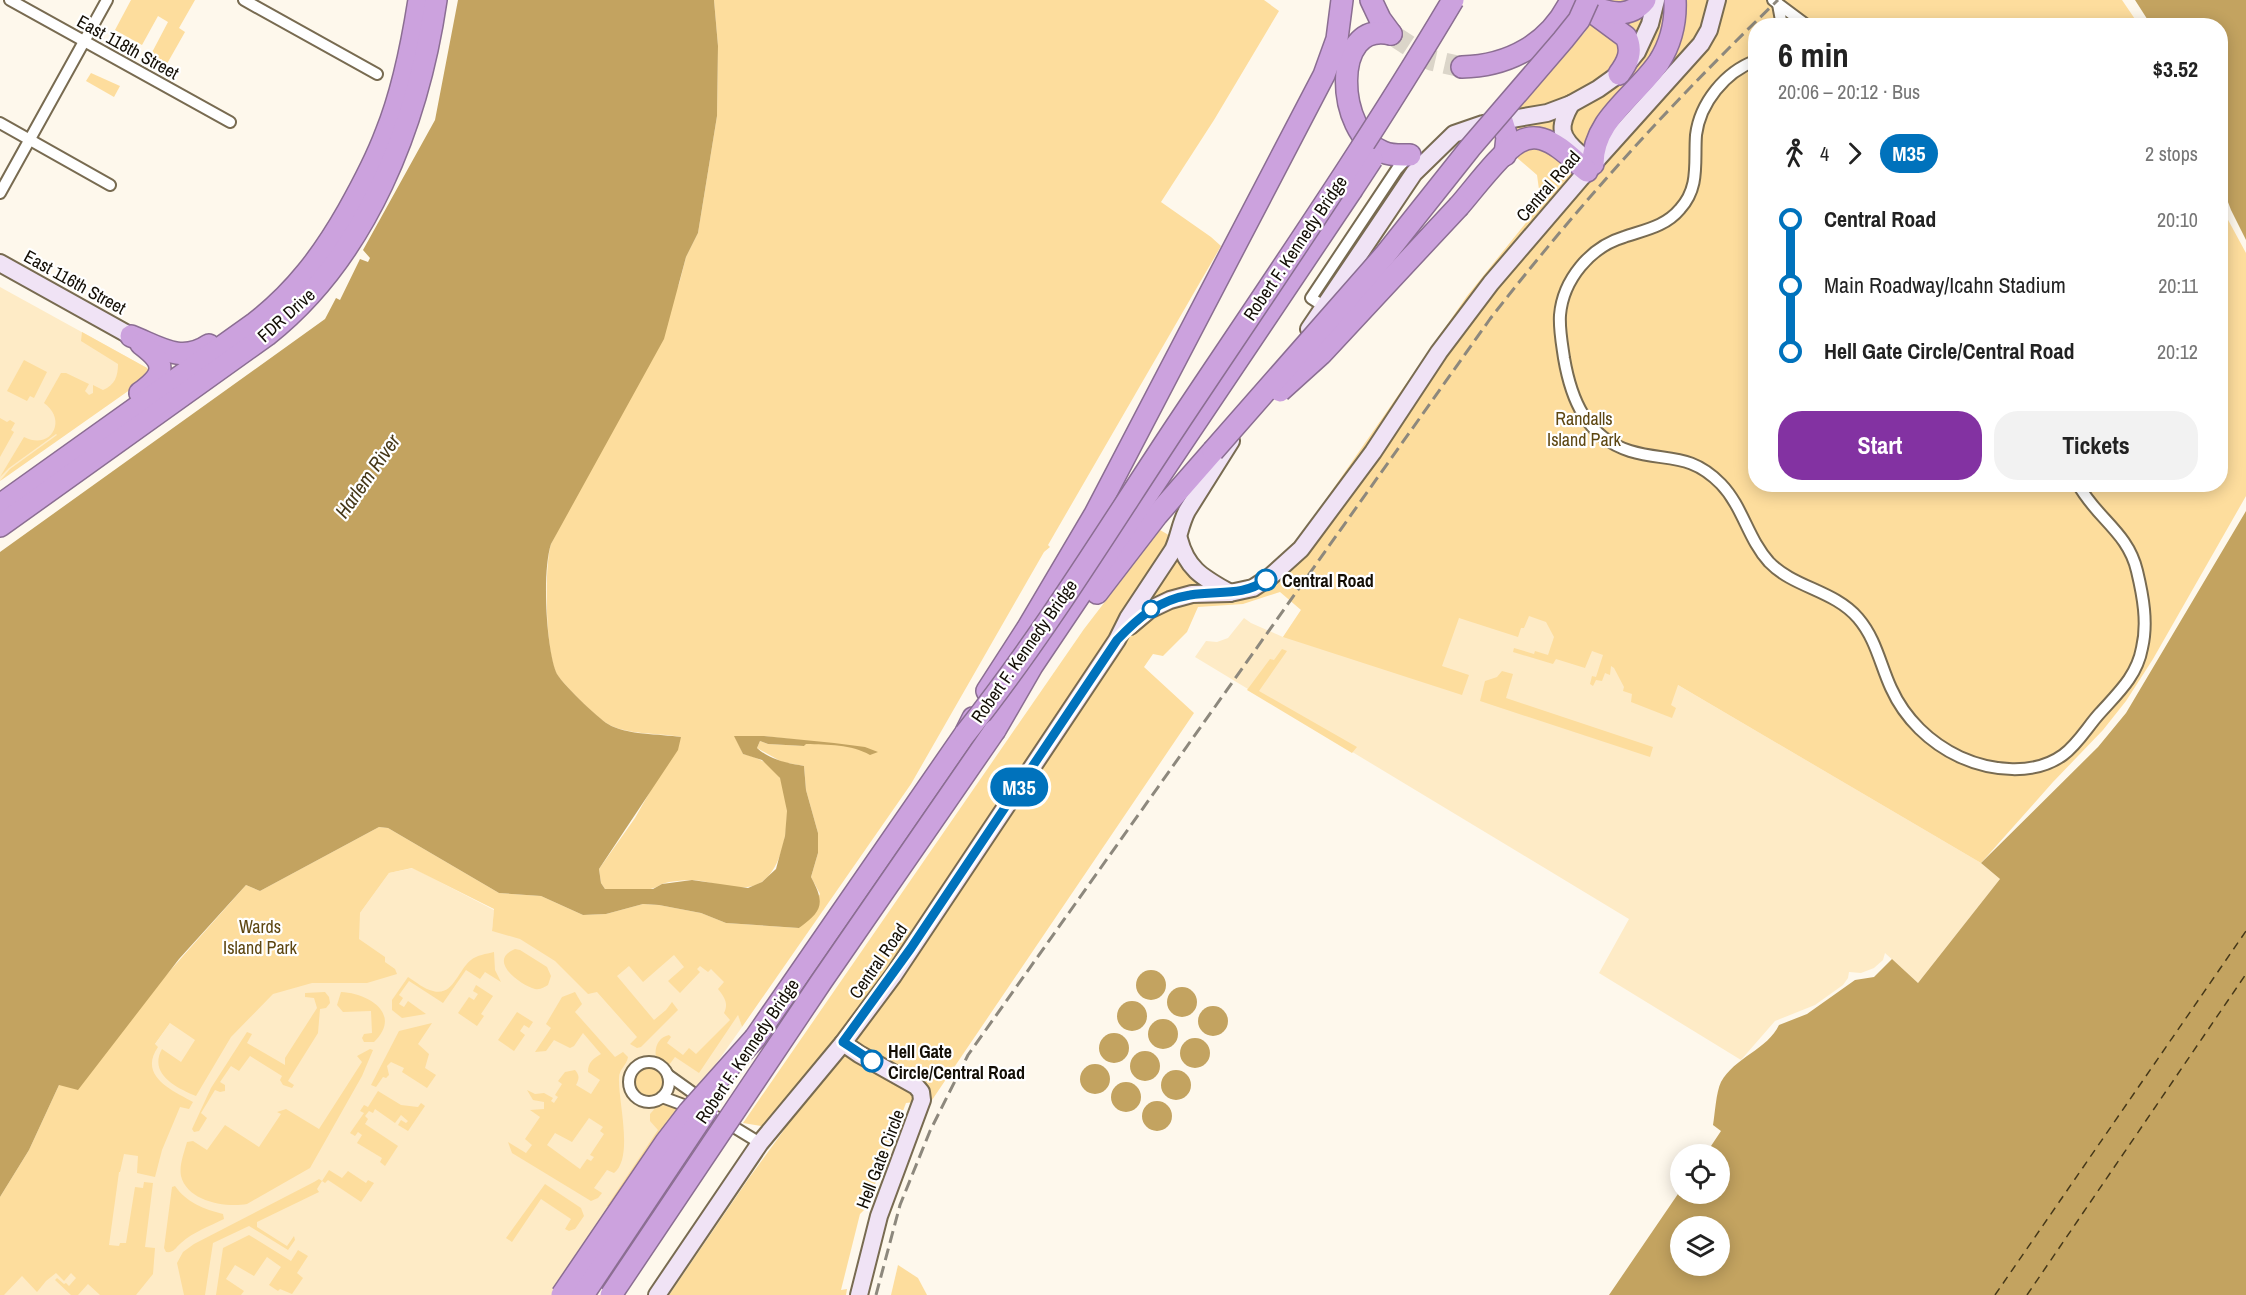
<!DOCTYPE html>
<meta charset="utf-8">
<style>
body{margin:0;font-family:"Archivo Narrow",sans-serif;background:#f2f2f2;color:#222;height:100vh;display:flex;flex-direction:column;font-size:22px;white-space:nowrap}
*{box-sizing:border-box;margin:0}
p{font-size:20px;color:#767676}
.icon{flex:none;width:33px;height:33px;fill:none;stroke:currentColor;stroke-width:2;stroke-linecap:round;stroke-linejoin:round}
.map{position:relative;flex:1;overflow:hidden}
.panel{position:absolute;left:1748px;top:18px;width:480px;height:474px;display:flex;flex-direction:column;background:#fff;border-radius:24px;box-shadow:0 3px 15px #0003}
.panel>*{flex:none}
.badge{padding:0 12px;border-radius:20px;font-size:21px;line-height:39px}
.tools{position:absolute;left:1670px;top:1144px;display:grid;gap:12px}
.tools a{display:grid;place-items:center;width:60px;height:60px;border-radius:50%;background:#fff;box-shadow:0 3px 15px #0003;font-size:30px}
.map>.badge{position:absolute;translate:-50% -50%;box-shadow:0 0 0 3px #fff}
.legs{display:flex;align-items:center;gap:9px;height:66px;padding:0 30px;font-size:20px}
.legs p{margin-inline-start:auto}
.overview{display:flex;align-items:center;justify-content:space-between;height:102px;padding:0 30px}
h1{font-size:33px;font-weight:700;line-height:45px}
.action{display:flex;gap:12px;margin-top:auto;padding:12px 30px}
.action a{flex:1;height:69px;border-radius:24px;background:#8332a2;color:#fff;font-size:24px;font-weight:700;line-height:69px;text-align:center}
.action a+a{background:#f2f2f2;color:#222}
ul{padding:0 30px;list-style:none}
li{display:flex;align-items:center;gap:21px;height:66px;font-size:22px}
li i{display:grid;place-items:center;width:9px;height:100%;margin:0 8px;background:currentColor}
li i::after{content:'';width:15px;height:15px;margin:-8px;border:4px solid;border-radius:50%;background:#fff}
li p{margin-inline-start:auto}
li:first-child i{background:linear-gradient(#0000 50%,currentColor 0)}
li:last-child i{background:linear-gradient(currentColor 50%,#0000 0)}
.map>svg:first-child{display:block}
.built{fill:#feebc6}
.green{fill:#fddd9d;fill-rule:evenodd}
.water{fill:#c3a360;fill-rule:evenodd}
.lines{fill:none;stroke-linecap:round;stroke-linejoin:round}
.ferry{stroke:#463819;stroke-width:1.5;stroke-dasharray:8 6;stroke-linecap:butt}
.highway-tunnel{stroke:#dbd5c9;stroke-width:21;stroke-dasharray:21 10;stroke-linecap:butt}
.street-casing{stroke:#786b51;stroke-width:14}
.secondary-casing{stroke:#786b51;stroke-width:20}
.highway-casing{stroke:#8b6e92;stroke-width:24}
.street{stroke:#fff;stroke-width:10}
.secondary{stroke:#f0e3f5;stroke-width:16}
.highway{stroke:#cca2de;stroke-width:21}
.rail{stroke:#8d887d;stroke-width:3;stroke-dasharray:12 6;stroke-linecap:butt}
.highway-bridge-casing{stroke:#8b6e92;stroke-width:24;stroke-linecap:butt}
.highway-bridge{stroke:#cca2de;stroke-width:21}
.line-1-casing{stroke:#fff;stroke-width:14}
.line-1{stroke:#0072bc;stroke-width:9}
.stop-1-dot{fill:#fff;stroke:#0072bc;stroke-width:3}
.labels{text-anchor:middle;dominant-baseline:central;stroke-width:4.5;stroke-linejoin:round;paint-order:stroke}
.street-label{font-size:18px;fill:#130e05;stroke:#fff}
.park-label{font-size:18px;fill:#5d4611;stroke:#fff}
.stop-label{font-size:18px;font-weight:bold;fill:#130e05;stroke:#fff;text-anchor:start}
.water-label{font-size:20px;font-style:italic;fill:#463819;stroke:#fff}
</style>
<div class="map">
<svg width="2246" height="1295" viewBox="0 0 2246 1295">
<rect width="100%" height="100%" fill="#fef8ec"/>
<g class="built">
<path d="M0 287 147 368 148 377 0 481Z"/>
<path d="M1496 578 1981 863 2000 879 1918 983 1885 953 1883 960 1874 968 1861 973 1849 972 1848 978 1843 985 1815 1005 1775 1021 1741 1060 1599 973 1629 919 1195 657 1206 641 1217 642 1228 638 1244 618 1251 623 1283 637 1301 610Z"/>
<path d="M413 868 494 910 492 931 645 942 722 961 742 1027 553 1295H0L141 1064 170 1023 360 913 389 873Z"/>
</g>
<g class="green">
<path d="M131 0H195L179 28 185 32 164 69 148 60 168 22 158 16 142 45 115 30Z"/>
<path d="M714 0H1264L1279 11 1214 120 1161 202 1211 237 1221 246 1048 545 1050 547 1044 552 911 784 742 1027 738 1015 699 1073 675 1057 669 1065 665 1064 656 1057C654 1047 659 1037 669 1035L671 1037 667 1043 683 1055 689 1048 696 1054 730 1020 724 1013C729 1003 724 997 718 989L724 982 711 969 708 972 700 966 697 969 700 972 680 993 668 981 684 967 674 955 643 982 629 966 617 976 654 1020 666 1010 672 1002 678 1010 641 1047 637 1048 630 1044 637 1037 597 992 588 994 555 961 520 939 492 931 494 909 412 868 389 873 360 913 359 939 385 957V962L395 969 397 974 367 983H312L273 994 231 1037 196 1096C177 1088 148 1074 162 1049L181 1062 195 1040 170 1023 155 1044 158 1047C138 1076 172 1090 193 1102L189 1109 180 1107 162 1150 155 1177 137 1173 138 1156 124 1154 120 1172H119L109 1245 119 1246 120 1243H126L135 1187 143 1188 144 1182 153 1183 145 1247 155 1248 153 1274 136 1295H100L88 1284 78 1295H71L55 1280 57 1278 64 1284 66 1283 69 1286 76 1278 71 1273 64 1281 56 1273 46 1281 37 1292 22 1276 4 1295H0V1197L29 1150 59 1085 159 983 246 885 260 891 379 827 388 828 499 893 541 896 583 915 606 914 643 904 659 905 701 913 726 923 799 928 820 894 811 877 818 853V833L806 790 804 766 782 762 757 748 760 741 768 744 804 746 807 741 763 736H735L743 754C757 757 773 764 780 778 794 803 787 868 760 883 741 894 715 882 694 880 685 880 670 881 662 884 659 885 658 887 654 888 648 891 612 890 605 889L601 883 599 869 635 818 681 737C660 733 626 735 608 724 596 717 567 688 558 676 545 658 544 566 551 544L679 284 686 257 698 233 717 116 718 46Z"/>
<path d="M1601 0H2122L2139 25 1755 26V484H2220V205L2246 253V496L2153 659 2126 701 2103 730 2053 782 1981 863 1678 685 1671 705 1676 708 1672 718 1631 702 1632 694 1623 691 1624 687 1614 668 1611 666 1610 675 1605 673 1602 681 1596 680 1593 686 1590 684 1592 676 1596 677 1603 655 1592 651 1585 668 1556 659 1553 664 1513 652 1514 648 1534 654 1535 651 1548 655 1554 637 1546 622 1529 616 1524 628H1521L1518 637 1459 618 1442 666 1469 675 1462 695 1283 637 1301 610 1280 592 1243 604 1198 607 1187 632 1163 656 1153 654 1144 667 1194 713 932 1100 906 1103 866 1208 860 1214 841 1290 847 1289 846 1295H669L749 1178 784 1130 743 1123 1084 629 1160 530 1186 545C1189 558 1200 564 1210 572 1214 575 1220 581 1225 583 1259 593 1298 538 1315 515L1467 296 1541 204 1537 175 1494 138 1514 109 1585 32Z"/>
<path d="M91 73 120 86 114 97 86 81Z"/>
<path d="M82 332 147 368 149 371 148 377 0 481 10 469 57 435 56 434 9 468 0 477 24 437C51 451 68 420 44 403L61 373H66L89 384 85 391 89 395 93 393V385L103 390C115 385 118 376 118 364L81 341Z"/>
<path d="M24 360 47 372 34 398 30 396 27 401 7 391Z"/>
<path d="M0 418 7 422 10 420 15 423 11 430 14 432 0 457Z"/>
<path d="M1282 649 1287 651 1259 691 1357 747 1352 753 1247 690 1270 659 1274 660Z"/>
<path d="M1502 671 1513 674 1506 698 1653 747 1650 757 1480 701 1485 681 1497 677Z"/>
<path d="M515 949 520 950 547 967 551 976 548 985C544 987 541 990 535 989 521 985 486 961 515 949Z"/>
<path d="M494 952 495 970 501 982 485 972 480 979 466 970 443 1003 409 981 399 995 403 998 399 1004 404 1007 408 1001 426 1014 402 1018 392 1010V1000L408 977C416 982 424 989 433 991 453 997 458 970 471 960 477 955 486 954 494 952Z"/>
<path d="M476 985 493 996 481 1014 484 1016 477 1026 458 1013 469 997 474 1000 478 994 473 991Z"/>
<path d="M325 992 329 997 330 1003 326 1008 320 1009 318 1033 288 1081 294 1085 292 1088 283 1085 280 1080 282 1076 250 1056 239 1071 231 1066 220 1082 225 1085V1091L220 1092 215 1090 201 1113 207 1118 199 1131 194 1132 192 1129 211 1088 247 1032 252 1034 247 1043 285 1065V1058L317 1008 314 998 305 997V993Z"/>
<path d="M341 992C368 993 403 1014 374 1042H364L362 1038 364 1034 372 1033 371 1011 343 1012 337 1005Z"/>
<path d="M575 992 582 1004 575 1012 615 1057 623 1052 628 1057C627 1065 619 1069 619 1078 618 1101 634 1158 614 1173L607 1170 594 1188 602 1193 598 1198 591 1201 512 1153 508 1142 526 1153 532 1145 525 1139 540 1117 530 1110 544 1109V1102L533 1100 527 1090 535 1094 544 1093 553 1098 551 1101 554 1103 558 1097 555 1095 562 1084 558 1081 565 1072 575 1070C580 1076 579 1079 576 1085L591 1094 600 1080 588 1072C588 1062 593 1059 601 1054L583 1033 574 1046 570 1048 554 1040 546 1051 535 1052 551 1028 546 1024 562 997ZM589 1118 603 1127 600 1131 604 1134 590 1155 594 1157 591 1161 587 1159 580 1169 547 1145 555 1133 572 1142Z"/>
<path d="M517 1012 533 1022 529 1028 524 1025 520 1031 525 1035 514 1051 498 1040Z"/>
<path d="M432 1023 418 1044 429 1054 425 1068 436 1075 427 1088 402 1072 404 1068 391 1062 387 1066 389 1075 386 1078 383 1077 376 1087 371 1085 399 1031Z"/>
<path d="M370 1049 373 1050 362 1076 310 1168 247 1204C225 1208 187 1201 181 1176 179 1165 184 1153 187 1142L193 1141 207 1150 225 1125 259 1147 281 1114 277 1112 286 1109 319 1129 362 1062 357 1056Z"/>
<path d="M647 1065C690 1079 652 1112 633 1089 630 1078 637 1068 647 1065Z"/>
<path d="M378 1091 401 1105 418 1107 421 1103 425 1106 408 1131 398 1125 401 1120 406 1123 408 1121 401 1115 395 1123 375 1109 373 1113 369 1111 365 1116 368 1119 365 1124 398 1146 385 1166 380 1162 382 1158 357 1143 362 1135 358 1132 355 1136 350 1133 364 1113 360 1111 364 1105 368 1107Z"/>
<path d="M659 1104 681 1110 612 1208 607 1206 658 1130 650 1121V1114Z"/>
<path d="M329 1170 342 1178 348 1171 366 1183 368 1180 374 1183 361 1202 328 1180 325 1183 322 1181 317 1189 319 1192 257 1222V1227L287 1246 294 1236 295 1240 288 1250 249 1226 213 1243 205 1295H184L177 1263 183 1252 194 1244 314 1182 319 1179 322 1181Z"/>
<path d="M545 1184 581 1208 584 1216 575 1229 569 1231 565 1229 571 1219 541 1199 512 1242 506 1238Z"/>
<path d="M175 1186C187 1203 204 1209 223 1214L224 1219C210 1226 193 1232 181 1243 175 1248 174 1253 166 1252L164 1248 172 1187Z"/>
<path d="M249 1235 291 1261 298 1250 308 1256 297 1273 303 1278 292 1294 280 1289 278 1291 269 1285 281 1267 267 1257 254 1276 235 1265 226 1279 244 1291 241 1295H216L223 1248Z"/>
<path d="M898 1265 918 1278 927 1295H891Z"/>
</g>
<g class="water">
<path d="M458 0H714L718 46 717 116 698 233 686 257 664 339 551 544C542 572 546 645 556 672 559 681 599 719 608 724 625 735 660 734 681 737L678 750 599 869 601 883 605 889H653L662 884 692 880 748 888 762 882 776 869 785 836 787 811 780 778 762 760 743 754 734 736H764L834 743 865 747 878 752 870 755C851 744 828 745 806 744L804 746 768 744 760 741 757 748C770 760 787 763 804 766L806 790 818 833V853L811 877C825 903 823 911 799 928L726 923 701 913 659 905 643 904 606 914 583 915 541 896 499 893 388 828 379 827 260 891 246 885 179 959 78 1090 59 1085 29 1150 0 1197V552L325 319 336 298 340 300 360 259 368 262 370 258 363 250 435 120Z"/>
<path d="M2135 0H2246V240L2231 210 2220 181V26L2151 25Z"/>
<path d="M2246 511V1295H1609L1680 1191V1194H1719V1155H1705L1721 1131 1713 1125C1715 1114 1716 1092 1721 1082 1734 1058 1768 1049 1779 1025L1807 1014 1855 980 1874 977 1892 959 1918 983 2000 879 1981 863 2098 747 2126 713ZM1680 1227H1719V1266H1680Z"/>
<circle cx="1151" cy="985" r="15"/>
<circle cx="1182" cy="1002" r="15"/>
<circle cx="1132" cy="1016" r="15"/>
<circle cx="1213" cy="1021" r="15"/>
<circle cx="1163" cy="1034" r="15"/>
<circle cx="1114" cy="1048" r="15"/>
<circle cx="1195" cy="1053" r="15"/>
<circle cx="1145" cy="1066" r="15"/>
<circle cx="1095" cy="1079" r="15"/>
<circle cx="1176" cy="1085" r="15"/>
<circle cx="1126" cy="1097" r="15"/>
<circle cx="1157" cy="1116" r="15"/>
</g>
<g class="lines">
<g class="ferry">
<path d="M1995 1295 2246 931"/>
<path d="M2027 1295 2246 974"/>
</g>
<path class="highway-tunnel" d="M1391 34 1431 60 1462 67"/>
<g class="street-casing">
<g id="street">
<path d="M10 0 230 122"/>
<path d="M244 0 377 74"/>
<path d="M1773 0 1808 26"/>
<path d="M1778 4 1782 26"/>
<path d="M1755 61C1725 72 1700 103 1696 135 1694 163 1700 187 1680 209 1665 227 1644 230 1624 237 1590 247 1563 280 1560 315 1559 329 1562 344 1564 358 1571 399 1586 437 1630 451 1666 462 1690 452 1721 484 1743 507 1748 539 1769 562 1794 588 1834 590 1858 618 1876 639 1880 664 1891 688 1905 719 1930 743 1960 757 1991 771 2034 776 2063 755 2078 744 2088 726 2100 713 2118 693 2137 676 2142 648 2148 623 2143 596 2137 571 2128 532 2096 518 2078 484"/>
<path d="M0 123 110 185"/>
<path d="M0 193 107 0"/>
<path d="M1325 307 1311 298 1397 169 1408 157"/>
<circle cx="649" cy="1082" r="20"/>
<path d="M668 1075 703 1100"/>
<path d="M662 1097 719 1118 760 1143"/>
</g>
</g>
<g class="secondary-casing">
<g id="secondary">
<path d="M1571 104C1558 127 1559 136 1580 154"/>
<path d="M0 263 131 336"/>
<path d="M1309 329 1414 173 1454 134 1483 124 1547 113 1571 104 1598 89 1619 74 1637 52 1650 24 1656 0"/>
<path d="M1179 539C1187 570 1204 578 1230 593"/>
<path d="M1130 626 1149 610 1170 600 1192 594 1230 593 1253 588 1270 577 1301 549 1373 452 1439 352 1491 283 1593 164 1701 44 1709 30 1717 0"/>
<path d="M843 1043 859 1054 916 1086 921 1092 922 1100 879 1216 859 1295"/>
<path d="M657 1295 760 1143 843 1043 893 976 1117 640 1128 618 1173 550C1179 538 1180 524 1187 511L1231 441"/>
</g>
</g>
<g class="highway-casing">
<g id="highway">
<path d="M1371 0 1380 19 1391 34"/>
<path d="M1576 0 1626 37C1633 51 1628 62 1619 74"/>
<path d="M1594 7C1613 15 1631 17 1645 0"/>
<path d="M1391 34C1330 19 1336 134 1383 152 1392 156 1401 155 1410 155"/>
<path d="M1462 67C1509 66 1550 44 1571 0"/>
<path d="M1502 121 1507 137 1505 155"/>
<path d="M1593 164C1593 119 1636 96 1659 62 1671 43 1676 22 1675 0"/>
<path d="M1459 206C1474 189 1501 152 1519 142 1526 138 1535 137 1542 139 1559 144 1573 160 1587 171"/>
<path d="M131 336C159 347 181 364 209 345"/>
<path d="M140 393C167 373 166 363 141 344"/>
<path d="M0 505 255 323C295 292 323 255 348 211 362 186 376 160 386 133 403 91 412 45 419 0"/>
<path d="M0 526 267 335C367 256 418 123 436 0"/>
<path d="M1097 593 1157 515 1213 451"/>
<path d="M987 691 1027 629 1095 514 1324 75 1337 39 1342 0"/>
<path d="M995 730 1032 666 1351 191"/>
<path d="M755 1038 965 734 973 718"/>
</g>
</g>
<use href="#street" class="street"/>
<use href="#secondary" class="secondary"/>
<use href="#highway" class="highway"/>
<path class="rail" d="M876 1295 900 1205 930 1131 968 1055 1490 319C1580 203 1672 102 1778 0"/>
<g class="highway-bridge-casing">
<g id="highway-bridge">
<path d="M1351 191 1372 159"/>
<path d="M1280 391 1321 354 1459 206"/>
<path d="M1213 451 1385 255 1470 148 1563 40 1579 20 1588 0"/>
<path d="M965 734C1043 636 1108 529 1177 425 1271 284 1367 145 1453 0"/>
<path d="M562 1295 666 1142 689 1112 755 1038"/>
<path d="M583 1295 708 1108"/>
<path d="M611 1295 821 982 995 730"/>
</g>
</g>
<use href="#highway-bridge" class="highway-bridge"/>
</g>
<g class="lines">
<g class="line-1-casing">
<path id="line-1" d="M872 1061 843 1042 911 948 1117 640C1138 618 1158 600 1190 595 1217 590 1242 597 1266 580"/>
</g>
<use href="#line-1" class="line-1"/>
</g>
<g class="stop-1-dot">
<circle cx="1266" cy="580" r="10"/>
<circle cx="1151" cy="609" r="8"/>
<circle cx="872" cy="1061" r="10"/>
</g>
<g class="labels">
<g class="street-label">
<text transform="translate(128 47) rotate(29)">East 118th Street</text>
<text transform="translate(1548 186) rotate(-49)">Central Road</text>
<text transform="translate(1295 248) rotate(-56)">Robert F. Kennedy Bridge</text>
<text transform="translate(75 282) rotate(29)">East 116th Street</text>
<text transform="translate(286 315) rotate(-42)">FDR Drive</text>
<text transform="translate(1024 651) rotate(-55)">Robert F. Kennedy Bridge</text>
<text transform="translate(878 961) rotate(-55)">Central Road</text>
<text transform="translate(747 1051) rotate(-56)">Robert F. Kennedy Bridge</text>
<text transform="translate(880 1159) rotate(-69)">Hell Gate Circle</text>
</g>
<g class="park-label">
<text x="1584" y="418">Randalls<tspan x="1584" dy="21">Island Park</tspan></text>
<text x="260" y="926">Wards<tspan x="260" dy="21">Island Park</tspan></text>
</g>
<g class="stop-label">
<text x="1282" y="580">Central Road</text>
<text x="888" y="1051">Hell Gate<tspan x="888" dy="21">Circle/Central Road</tspan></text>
</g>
<g class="water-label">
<text transform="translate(367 476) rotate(-55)">Harlem River</text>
</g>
</g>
</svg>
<div class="tools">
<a><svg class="icon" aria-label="locate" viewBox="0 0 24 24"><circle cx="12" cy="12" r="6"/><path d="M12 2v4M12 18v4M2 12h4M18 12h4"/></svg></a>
<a><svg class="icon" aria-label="layers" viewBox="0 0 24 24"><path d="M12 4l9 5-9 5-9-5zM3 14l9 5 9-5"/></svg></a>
</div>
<b class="badge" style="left:1019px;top:787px;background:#0072bc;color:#fff">M35</b>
<section class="panel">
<div class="overview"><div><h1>6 min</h1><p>20:06 – 20:12 · Bus</p></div><b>$3.52</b></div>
<div class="legs"><svg class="icon" aria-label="walk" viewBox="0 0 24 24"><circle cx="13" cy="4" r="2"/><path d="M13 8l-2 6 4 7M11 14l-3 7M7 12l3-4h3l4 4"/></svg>4<svg class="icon" aria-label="forward" viewBox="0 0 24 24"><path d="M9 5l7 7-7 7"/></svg><b class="badge" style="background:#0072bc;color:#fff">M35</b><p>2 stops</p></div>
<ul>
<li><i style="color:#0072bc"></i><b>Central Road</b><p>20:10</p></li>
<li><i style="color:#0072bc"></i><span>Main Roadway/Icahn Stadium</span><p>20:11</p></li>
<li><i style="color:#0072bc"></i><b>Hell Gate Circle/Central Road</b><p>20:12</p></li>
</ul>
<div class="action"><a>Start</a><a>Tickets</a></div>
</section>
</div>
